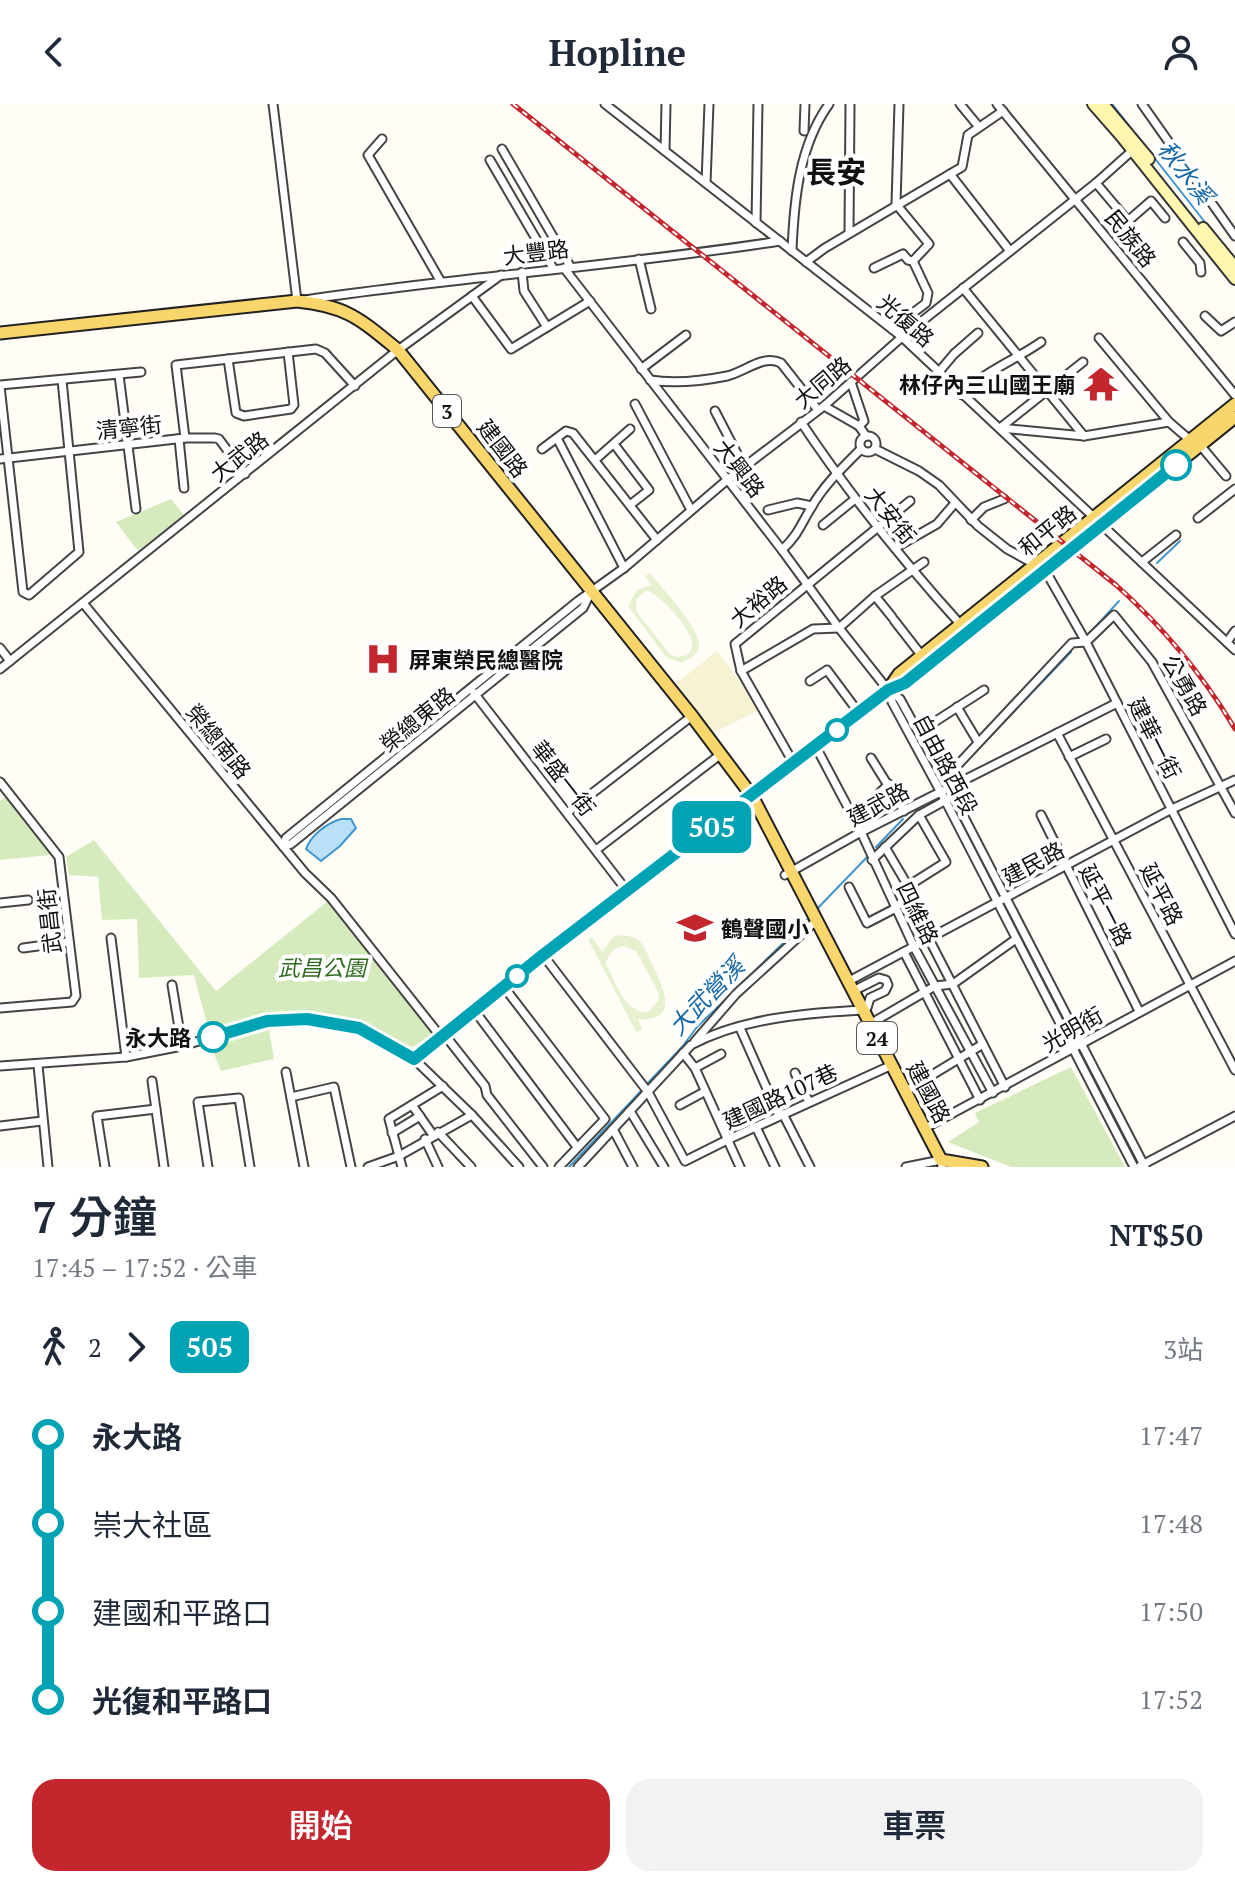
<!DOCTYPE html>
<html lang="zh-TW">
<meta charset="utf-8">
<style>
body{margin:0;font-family:"PT Serif","Noto Sans TC",serif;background:#f2f2f3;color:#1f2937;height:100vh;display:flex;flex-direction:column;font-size:30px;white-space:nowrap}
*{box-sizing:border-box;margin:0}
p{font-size:26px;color:#747a83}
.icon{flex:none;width:44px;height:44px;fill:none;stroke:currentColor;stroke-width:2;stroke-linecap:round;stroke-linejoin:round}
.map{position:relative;height:1063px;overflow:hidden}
.panel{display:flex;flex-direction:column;background:#fff;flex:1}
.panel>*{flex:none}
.badge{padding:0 16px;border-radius:12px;font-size:28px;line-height:52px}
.map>.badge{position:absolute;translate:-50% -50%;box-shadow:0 0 0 4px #fff}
.legs{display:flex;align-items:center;gap:12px;height:88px;padding:0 32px;font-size:26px}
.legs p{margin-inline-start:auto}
.overview{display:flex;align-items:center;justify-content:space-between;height:136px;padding:0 32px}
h1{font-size:44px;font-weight:600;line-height:60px}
.primary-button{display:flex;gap:16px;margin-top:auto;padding:16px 32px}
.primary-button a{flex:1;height:92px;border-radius:24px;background:#c4262e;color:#fff;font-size:32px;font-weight:600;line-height:92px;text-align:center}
.primary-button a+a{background:#f2f2f3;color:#1f2937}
ul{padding:0 32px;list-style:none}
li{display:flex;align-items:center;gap:28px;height:88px;font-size:30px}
li i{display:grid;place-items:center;width:12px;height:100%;margin:0 10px;background:currentColor}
li i::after{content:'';width:20px;height:20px;margin:-10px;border:6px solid;border-radius:50%;background:#fff}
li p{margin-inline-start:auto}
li:first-child i{background:linear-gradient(#0000 50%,currentColor 0)}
li:last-child i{background:linear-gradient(currentColor 50%,#0000 0)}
header{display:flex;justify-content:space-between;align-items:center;height:104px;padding:0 32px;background:#fff;font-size:36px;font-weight:600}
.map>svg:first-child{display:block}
.farmland{fill:#f6f3d4}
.green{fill:#d5ebbd}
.pitch{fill:#e6f2cf;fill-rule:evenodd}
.water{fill:#b9e0f7;stroke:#3f96cf;stroke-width:2}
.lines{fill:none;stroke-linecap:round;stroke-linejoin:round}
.stream{stroke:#3f96cf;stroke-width:2}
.street-casing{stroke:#444;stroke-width:11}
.secondary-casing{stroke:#333;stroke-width:14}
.primary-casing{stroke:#222;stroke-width:15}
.street{stroke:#fff;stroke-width:7}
.secondary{stroke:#fff6b0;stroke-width:10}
.primary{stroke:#f9d66b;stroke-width:11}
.rail-casing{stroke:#c4262e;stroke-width:5}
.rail{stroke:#fff;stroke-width:2;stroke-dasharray:6;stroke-linecap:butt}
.line-1-casing{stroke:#fff;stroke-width:18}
.line-1{stroke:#00a3b4;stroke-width:12}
.stop-1-dot{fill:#fff;stroke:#00a3b4;stroke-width:4}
.labels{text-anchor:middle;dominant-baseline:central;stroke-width:8;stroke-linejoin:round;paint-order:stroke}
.shield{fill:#fff;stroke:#585858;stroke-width:2}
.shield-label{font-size:20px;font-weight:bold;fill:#111}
.street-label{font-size:22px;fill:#111;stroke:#fff}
.poi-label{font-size:22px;font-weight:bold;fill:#111;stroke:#fff;text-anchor:start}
.park-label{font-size:22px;font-style:italic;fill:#2f6b1f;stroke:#fff}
.stop-label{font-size:22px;font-weight:bold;fill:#111;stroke:#fff;text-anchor:end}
.water-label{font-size:24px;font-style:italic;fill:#1768a6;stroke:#fff}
.district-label{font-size:30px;font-weight:bold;fill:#111;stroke:#fff}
</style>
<header><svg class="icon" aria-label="back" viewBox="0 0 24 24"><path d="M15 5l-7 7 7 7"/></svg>Hopline<svg class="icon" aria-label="person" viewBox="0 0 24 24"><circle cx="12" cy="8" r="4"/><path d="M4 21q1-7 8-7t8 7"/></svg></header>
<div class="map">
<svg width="1235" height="1063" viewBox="0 0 1235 1063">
<rect width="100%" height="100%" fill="#fffdf5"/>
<path class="farmland" d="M717 547 761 605 713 629 674 581Z"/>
<g class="green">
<path d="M171 395 184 411 138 447 116 418Z"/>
<path d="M5 693 48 743 50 751 0 756V697Z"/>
<path d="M94 736 216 887 329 796 435 929 408 946 340 912 284 908 209 928 194 871 139 874 137 815 102 816 98 773 69 771 66 753Z"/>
<path d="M269 926 274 955 221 967 211 942Z"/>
<path d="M1071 963 1125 1063H1011L948 1038 979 1018 975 1009Z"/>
</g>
<g class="pitch">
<path d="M650 469C661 483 703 527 699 543 697 552 689 555 681 559L666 553 628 502 637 486 651 481 645 472ZM646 487C659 488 692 526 692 539 693 544 691 546 688 551L677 553 670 550 638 510 636 503 637 494Z"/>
<path d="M614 832C623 831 632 831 639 837 645 842 648 852 652 860 662 881 682 918 638 915L642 926 636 928 588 835 592 833 602 848ZM624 842 636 847 658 888 659 896 648 908C624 909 616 878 606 860 608 850 614 843 624 842Z"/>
</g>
<path class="water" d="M341 715H351L356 724 340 742 321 757 306 745C311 731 327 719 341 715Z"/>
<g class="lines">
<g class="stream">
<path d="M1112 0 1219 136"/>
<path d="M1157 459 1180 437"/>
<path d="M1089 530 1119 497"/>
<path d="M956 668 1071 548"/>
<path d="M876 743 903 715"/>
<path d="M816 806 870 750"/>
<path d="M646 981 682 943 697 923 809 814"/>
<path d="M569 1063 642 986"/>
</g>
<g class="street-casing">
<g id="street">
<path d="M273 0 297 197C458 173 619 162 780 137"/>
<path d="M605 0 902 233 1235 546"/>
<path d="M899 0 896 100 929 140 913 157"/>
<path d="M960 0 979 23"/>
<path d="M997 0 1235 291"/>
<path d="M1142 0 1235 132"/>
<path d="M804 27 805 0"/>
<path d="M382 35 368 51 441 178"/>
<path d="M502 45 570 162"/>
<path d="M665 47 666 0"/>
<path d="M490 56 553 164"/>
<path d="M950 70 1010 147"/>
<path d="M706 79 709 0"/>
<path d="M1096 79 1128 117 1151 97 1165 114"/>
<path d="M756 119 758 0"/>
<path d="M849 129 850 0"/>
<path d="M1183 138 1200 159 1201 168"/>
<path d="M792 147C794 96 799 42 829 0"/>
<path d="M639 155 651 205"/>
<path d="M806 158 825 144 962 63 968 31 1003 7"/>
<path d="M564 164 782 446 839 524 888 586 900 595 949 684 1145 1063"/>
<path d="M874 164 903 150 908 156 913 157 928 189 926 199 892 225"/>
<path d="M522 168 524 187 547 223"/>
<path d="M963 184 1084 332"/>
<path d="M472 192 511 245 590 197"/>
<path d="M1205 212 1221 227 1235 218"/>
<path d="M1099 234 1169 318 1190 336"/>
<path d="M228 255 236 309 244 312 291 305 294 301 288 248"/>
<path d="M641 265 686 231"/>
<path d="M938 269 954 250 978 229"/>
<path d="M119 271 136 405"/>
<path d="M650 276C674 280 702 277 727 272 745 268 763 250 781 259L818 306"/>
<path d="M851 278 864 317 859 322"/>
<path d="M0 281 141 268"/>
<path d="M0 282 23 488 29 491 79 448 62 276"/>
<path d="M962 291C984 267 1014 257 1041 238"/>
<path d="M635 300 691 406"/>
<path d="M824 302 859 322 866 332"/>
<path d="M715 307 744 363"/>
<path d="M801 318C849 390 903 457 961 521"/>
<path d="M1000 324 1084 332 1169 318"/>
<path d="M1000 324 1083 258"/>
<circle cx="868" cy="340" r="8"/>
<path d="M185 334 176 261 316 245 325 249 355 282"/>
<path d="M557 334 624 464"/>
<path d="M179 335 184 384"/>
<path d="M614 340 649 386 630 401"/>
<path d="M1200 341 1226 372"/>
<path d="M542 345 566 327 573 329 657 436"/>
<path d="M875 345 919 367 939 381 978 422 1007 445 1045 466 1086 538 1235 830"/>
<path d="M0 355 185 334H215L219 335 245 370"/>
<path d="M595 356 630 325"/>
<path d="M768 406 797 399 812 402"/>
<path d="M1198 414 1235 385"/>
<path d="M971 416 984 403 1004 395"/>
<path d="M823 421 855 395"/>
<path d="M895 444 937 420 955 399"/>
<path d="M782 446C798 431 800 422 811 404 823 382 843 363 861 345"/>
<path d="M1142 458 1176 431"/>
<path d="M875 492 892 513"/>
<path d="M83 499 305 769 331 794 441 933"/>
<path d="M894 516 922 552"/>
<path d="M1227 538 1235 527"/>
<path d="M0 544 10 557"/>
<path d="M0 565 398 246 501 171"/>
<path d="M741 567 813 525 839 524 875 492 924 458"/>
<path d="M810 577 827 566 859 609"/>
<path d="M888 586 892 598 945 696 1134 1063"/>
<path d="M474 589 627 787"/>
<path d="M957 603 978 638"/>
<path d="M919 628 984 586"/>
<path d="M1057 629 1235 966"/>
<path d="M816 643 861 728 914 843 993 989"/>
<path d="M1069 653 1106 635"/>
<path d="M871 654 904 707"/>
<path d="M794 660 741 567 735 540 910 397"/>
<path d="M0 678 59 753 76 892 72 898 0 904"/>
<path d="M949 684 953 666 1072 539 1086 538 1114 511 1152 558 1235 709"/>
<path d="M568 708 692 612"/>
<path d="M1041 711 1139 907"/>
<path d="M854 713 889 680"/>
<path d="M283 742 286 734 578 497 624 464 727 376 824 302 902 233 1096 79 1134 45"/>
<path d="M283 742 291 740 583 504 590 490"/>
<path d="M885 743 908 782"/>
<path d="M596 746 721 650"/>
<path d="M872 756 919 711 948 695"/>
<path d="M785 771 861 728 1117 599"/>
<path d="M908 782 946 758 919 711"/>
<path d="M849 783 867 819 896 804 911 787 908 782"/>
<path d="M0 799 28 796"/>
<path d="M111 834 126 953"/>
<path d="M929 835 1005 983"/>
<path d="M23 844 68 838"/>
<path d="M904 848 980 996"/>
<path d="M543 851 648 988 685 1057 727 1036 892 961"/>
<path d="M849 877 1172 705 1235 676"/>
<path d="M172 881 182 942"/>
<path d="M504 883 605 1015 559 1063"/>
<path d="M474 906 577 1043"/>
<path d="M870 920 935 882 953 880 1016 835"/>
<path d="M740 924 779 1012"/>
<path d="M444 930 485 982 487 991 543 1063"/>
<path d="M695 937 736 890 817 816"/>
<path d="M683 949 695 964 740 1063"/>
<path d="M414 955 543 851 752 692"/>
<path d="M38 961 48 1063"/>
<path d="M0 962 126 953 182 942 267 917 307 915 359 924 414 955 472 1011 519 1063"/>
<path d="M695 964 721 950"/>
<path d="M286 968 304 1063"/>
<path d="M795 969 809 998"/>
<path d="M152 977 164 1063"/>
<path d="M904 988 983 940"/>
<path d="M291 993 334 983 351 1063"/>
<path d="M412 1001 433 1031"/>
<path d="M680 1001 704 988"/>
<path d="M630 1007 664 1063"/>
<path d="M783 1010 810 1063"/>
<path d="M0 1022 42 1017"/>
<path d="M756 1023 775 1063"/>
<path d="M927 1023 1235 857"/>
<path d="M613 1025 633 1063"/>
<path d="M438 1028 471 1063"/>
<path d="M392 1029 420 1012"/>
<path d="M425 1035 438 1063"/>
<path d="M1140 1062 1235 1012"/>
<path d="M105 1063 97 1012 156 1005"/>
<path d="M208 1063 198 998 239 994 250 1063"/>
<path d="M368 1063 399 1052 472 1011"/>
<path d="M402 1063 389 1015 443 982"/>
<path d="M578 1063 691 941C742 914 806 909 863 906L867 904 870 894 885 887 888 881 886 876 879 874 853 887"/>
<path d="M906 1063 941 1056 942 1063"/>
</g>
</g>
<g class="secondary-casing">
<g id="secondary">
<path d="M1093 0 1121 32 1235 175"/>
<path d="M1103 0 1149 55"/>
<path d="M1203 124 1235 163"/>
</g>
</g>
<g class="primary-casing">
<g id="primary">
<path d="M0 229 297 197C347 202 360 215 398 246L692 612 752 692 941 1056 982 1063"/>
<path d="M888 586 899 570 1235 300"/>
<path d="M752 692 888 586 905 579 1235 313"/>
</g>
</g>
<use href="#street" class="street"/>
<use href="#secondary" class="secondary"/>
<use href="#primary" class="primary"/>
<g class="rail-casing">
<path id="rail" d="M513 0 1116 481C1163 523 1203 571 1235 625"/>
</g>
<use href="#rail" class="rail"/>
</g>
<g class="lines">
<g class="line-1-casing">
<path id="line-1" d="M213 933 267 917 307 915 359 924 414 955 543 851 888 586 905 579 1176 361"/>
</g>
<use href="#line-1" class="line-1"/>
</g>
<defs>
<g id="temple-bare" transform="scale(2.76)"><path d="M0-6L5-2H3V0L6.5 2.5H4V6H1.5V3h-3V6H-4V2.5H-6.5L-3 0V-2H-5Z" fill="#c4262e" stroke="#fff" stroke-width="2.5" paint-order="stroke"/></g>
<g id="hospital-bare" transform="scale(2.76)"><path d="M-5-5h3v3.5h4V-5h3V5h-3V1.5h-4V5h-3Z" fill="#c4262e" stroke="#fff" stroke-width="2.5" paint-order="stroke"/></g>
<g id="school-bare" transform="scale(2.76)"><path d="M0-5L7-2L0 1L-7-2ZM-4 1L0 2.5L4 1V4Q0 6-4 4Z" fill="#c4262e" stroke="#fff" stroke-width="2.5" paint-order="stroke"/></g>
</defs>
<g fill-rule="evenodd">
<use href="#temple-bare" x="1101" y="280"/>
<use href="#hospital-bare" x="383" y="555"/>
<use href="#school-bare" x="695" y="824"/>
</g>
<g class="stop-1-dot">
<circle cx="1176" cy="361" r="14"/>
<circle cx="837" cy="626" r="10"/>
<circle cx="517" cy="872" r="10"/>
<circle cx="213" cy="933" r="14"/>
</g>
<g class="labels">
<g class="shield">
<rect x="433" y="291" width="28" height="32" rx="6"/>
<rect x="857" y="918" width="40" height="32" rx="6"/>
</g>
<g class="shield-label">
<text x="447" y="307">3</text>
<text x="877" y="934">24</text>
</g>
<g class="street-label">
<text transform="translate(1131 134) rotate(51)">民族路</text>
<text transform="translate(536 148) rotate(-7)">大豐路</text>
<text transform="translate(906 216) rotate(41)">光復路</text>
<text transform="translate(822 278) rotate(-40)">大同路</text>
<text transform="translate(129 323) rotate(-6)">清寧街</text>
<text transform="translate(503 344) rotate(52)">建國路</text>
<text transform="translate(239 352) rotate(-38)">大武路</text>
<text transform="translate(740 364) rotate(52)">大興路</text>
<text transform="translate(891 411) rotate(51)">大安街</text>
<text transform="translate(1047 426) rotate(-39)">和平路</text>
<text transform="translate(758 497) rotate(-40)">大裕路</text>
<text transform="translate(1185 581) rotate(60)">公勇路</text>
<text transform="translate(417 615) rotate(-39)">榮總東路</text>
<text transform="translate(1155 634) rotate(63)">建華一街</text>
<text transform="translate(219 637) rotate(51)">榮總南路</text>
<text transform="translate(946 660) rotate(62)">自由路西段</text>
<text transform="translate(564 674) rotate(52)">華盛一街</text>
<text transform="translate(878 700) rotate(-28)">建武路</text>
<text transform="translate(1033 759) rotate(-28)">建民路</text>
<text transform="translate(1162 790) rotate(63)">延平路</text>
<text transform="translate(1106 801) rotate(63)">延平一路</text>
<text transform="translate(918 809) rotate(64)">四維路</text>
<text transform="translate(49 817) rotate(-96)">武昌街</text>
<text transform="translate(1072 925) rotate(-30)">光明街</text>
<text transform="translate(929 988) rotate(62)">建國路</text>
<text transform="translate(780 992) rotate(-25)">建國路107巷</text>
</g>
<g class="poi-label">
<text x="1075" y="280" text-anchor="end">林仔內三山國王廟</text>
<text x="409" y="555">屏東榮民總醫院</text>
<text x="721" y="824">鶴聲國小</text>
</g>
<g class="park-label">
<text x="322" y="863">武昌公園</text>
</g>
<g class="stop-label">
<text x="191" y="933">永大路</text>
</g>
<g class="water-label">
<text transform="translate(1186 68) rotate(52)">秋水溪</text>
<text transform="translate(706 892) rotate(-46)">大武營溪</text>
</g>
<g class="district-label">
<text x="836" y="68">長安</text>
</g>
</g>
</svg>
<b class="badge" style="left:712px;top:723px;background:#00a3b4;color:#fff">505</b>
</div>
<section class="panel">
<div class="overview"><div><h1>7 分鐘</h1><p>17:45 – 17:52 · 公車</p></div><b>NT$50</b></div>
<div class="legs"><svg class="icon" aria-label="walk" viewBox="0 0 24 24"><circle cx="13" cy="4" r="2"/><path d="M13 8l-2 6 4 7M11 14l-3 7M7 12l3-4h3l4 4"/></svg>2<svg class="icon" aria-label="forward" viewBox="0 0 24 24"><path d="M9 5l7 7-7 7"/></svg><b class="badge" style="background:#00a3b4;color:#fff">505</b><p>3站</p></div>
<ul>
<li><i style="color:#00a3b4"></i><b>永大路</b><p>17:47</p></li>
<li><i style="color:#00a3b4"></i><span>崇大社區</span><p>17:48</p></li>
<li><i style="color:#00a3b4"></i><span>建國和平路口</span><p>17:50</p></li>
<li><i style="color:#00a3b4"></i><b>光復和平路口</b><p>17:52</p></li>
</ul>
<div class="primary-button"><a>開始</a><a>車票</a></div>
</section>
